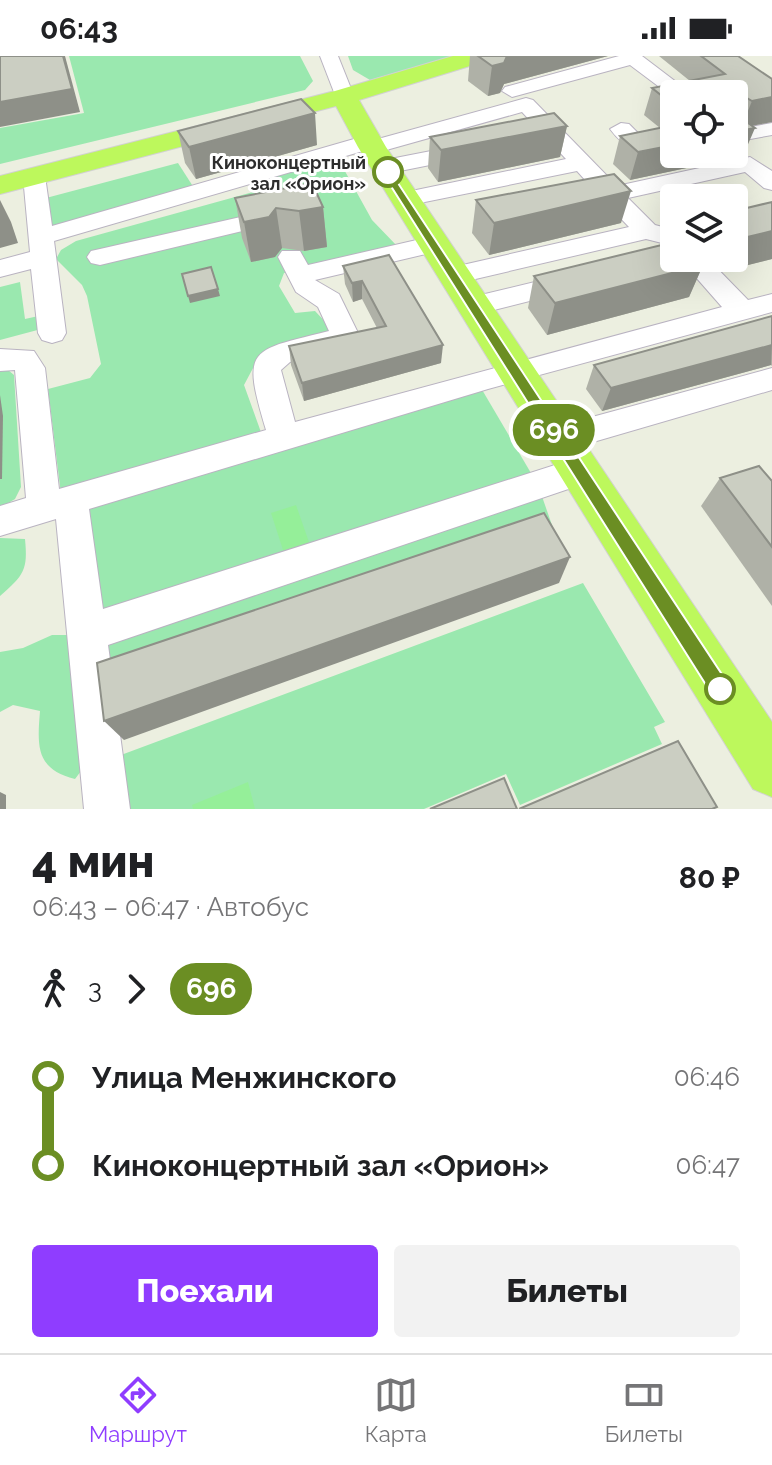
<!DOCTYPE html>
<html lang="ru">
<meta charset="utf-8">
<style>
body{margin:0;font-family:Raleway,sans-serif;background:#f2f2f2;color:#202124;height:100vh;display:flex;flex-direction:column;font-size:30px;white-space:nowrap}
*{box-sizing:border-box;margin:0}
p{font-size:26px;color:#757577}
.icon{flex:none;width:44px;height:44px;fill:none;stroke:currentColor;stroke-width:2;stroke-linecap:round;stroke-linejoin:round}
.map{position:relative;height:753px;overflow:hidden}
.details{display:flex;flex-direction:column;background:#fff;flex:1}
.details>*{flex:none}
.badge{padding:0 16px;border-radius:26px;font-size:28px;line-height:52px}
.tools{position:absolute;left:660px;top:24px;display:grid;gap:16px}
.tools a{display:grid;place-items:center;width:88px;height:88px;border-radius:8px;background:#fff;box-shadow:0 8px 32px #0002;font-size:40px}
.map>.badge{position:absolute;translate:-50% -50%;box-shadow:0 0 0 4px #fff}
.legs{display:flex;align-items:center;gap:12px;height:88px;padding:0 32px;font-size:26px}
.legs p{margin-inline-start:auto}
.headline{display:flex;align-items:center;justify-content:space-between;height:136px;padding:0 32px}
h1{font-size:44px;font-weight:800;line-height:60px}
.primary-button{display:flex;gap:16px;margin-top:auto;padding:16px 32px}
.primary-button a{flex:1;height:92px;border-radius:8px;background:#8f3dff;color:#fff;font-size:32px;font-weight:800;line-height:92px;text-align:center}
.primary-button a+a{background:#f2f2f2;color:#202124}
ul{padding:0 32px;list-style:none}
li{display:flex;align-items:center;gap:28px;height:88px;font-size:30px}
li i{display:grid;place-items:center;width:12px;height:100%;margin:0 10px;background:currentColor}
li i::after{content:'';width:20px;height:20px;margin:-10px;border:6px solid;border-radius:50%;background:#fff}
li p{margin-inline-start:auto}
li:first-child i{background:linear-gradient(#0000 50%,currentColor 0)}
li:last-child i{background:linear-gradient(currentColor 50%,#0000 0)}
.status{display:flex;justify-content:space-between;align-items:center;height:56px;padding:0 40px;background:#fff;direction:ltr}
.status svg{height:22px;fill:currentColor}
.tabs{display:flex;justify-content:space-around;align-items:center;height:112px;border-top:2px solid #e0e0e0;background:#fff;font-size:22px;color:#757577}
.tabs a{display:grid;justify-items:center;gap:4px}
.tabs .selected{color:#8f3dff}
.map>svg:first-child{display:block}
.green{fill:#9ae8af}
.pitch{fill:#95ef99}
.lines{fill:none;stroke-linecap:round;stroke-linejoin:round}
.minor-casing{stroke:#b9b3c1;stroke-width:2}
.major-casing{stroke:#d1d1d1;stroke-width:2}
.minor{fill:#fff;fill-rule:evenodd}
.major{fill:#bdf85c;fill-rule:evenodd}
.wall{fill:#afb1a7;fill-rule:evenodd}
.shaded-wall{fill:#8e9088}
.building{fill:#cbcec2;stroke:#8e9088;stroke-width:2}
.line-1{fill:#6b8e23;stroke:#fff;stroke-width:2}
.stop-1-dot{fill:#fff;stroke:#6b8e23;stroke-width:4}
.labels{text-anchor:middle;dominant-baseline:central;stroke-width:6;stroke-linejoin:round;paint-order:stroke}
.far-stop-label{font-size:18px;font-weight:bold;fill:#2d2d2d;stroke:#fff;text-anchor:end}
</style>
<div class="status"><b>06:43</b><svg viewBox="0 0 49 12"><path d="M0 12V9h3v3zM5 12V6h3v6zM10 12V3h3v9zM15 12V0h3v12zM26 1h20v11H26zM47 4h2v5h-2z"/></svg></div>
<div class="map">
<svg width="772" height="753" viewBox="0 0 772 753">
<rect width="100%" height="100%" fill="#ecefe0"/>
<g class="green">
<path d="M69 0H300L313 25 305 34 0 108V72L84 57Z"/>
<path d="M348 0H453L370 24 353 14Z"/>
<path d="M336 99 372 164 398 191 284 217 279 230 295 257 315 255 332 273 314 283 260 299 244 329 262 379 61 438 48 333 90 322 101 308 87 240 82 229 56 203 61 194 76 185 253 136 248 123Z"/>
<path d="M178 107 194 132 50 174 46 142Z"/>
<path d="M20 226 25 263 43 259 45 272 0 284V231Z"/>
<path d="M8 314 14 319 21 431 15 443 0 452V315Z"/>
<path d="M481 332 538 429 553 472 110 623 86 447Z"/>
<path d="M0 482 25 483C28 514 24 519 0 540Z"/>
<path d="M583 527 665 666 654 671 662 688 520 749 506 718 424 753H129L121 699Z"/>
<path d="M52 579H76L84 711 75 723C36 713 37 691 40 655L13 649 0 656V596L23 592Z"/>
</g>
<g class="pitch">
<path d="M296 449 310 489 284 497 271 457Z"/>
<path d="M248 726 255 753H193L192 749Z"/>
</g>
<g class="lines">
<g class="minor-casing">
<g id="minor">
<path d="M320 0H338L354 40 351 44H337Z"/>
<path d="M619 0H642L692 38H674V42L630 9 512 41 502 35 505 31Z"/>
<path d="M526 42 533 44 617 130 750 101 772 115V134L764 132 745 116 628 142 655 169 674 174V190L646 183 454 228 445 225 441 219 445 213 629 171 606 147H586L582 142 586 137 595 135 577 115 405 150 397 148 393 143 397 138 566 103 522 56 372 98 363 95 54 185 66 277 62 284 52 287 42 284 38 277 31 213 0 221V204L30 196 23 120 26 115 34 113 45 120 52 170 361 81 378 83Z"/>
<path d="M621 67 629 68 642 81 674 75V87C642 94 632 102 610 73Z"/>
<path d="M772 67V79L734 86V74Z"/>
<path d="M472 87 480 89 483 94 480 99 385 118 374 111 385 104Z"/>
<path d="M271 154 280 156 283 161 280 166 100 209 91 207 87 201 91 195 100 193Z"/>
<path d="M434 180 443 182 447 188 443 194 315 224 339 238 360 281 356 288 290 306 281 314 295 366 722 251 679 202H707L748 244 772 238V256L488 333 89 453 103 553 580 401 592 405 597 415 592 425 108 589 130 753H84L56 463 0 480V450L26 442 15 314 0 315V293L34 295 45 312 59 433 266 374C241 291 249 295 329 275L318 251 296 236 278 201 282 195H300L308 209Z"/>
<path d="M572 217 581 220 585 226 581 232 474 259 464 257 460 250 464 243Z"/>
<path d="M772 312V334L559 396 548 392 543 383 548 374 559 370Z"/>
</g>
</g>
<g class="major-casing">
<path id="major" d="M453 0H490L486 5 359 44 386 91 772 666V741L753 733 358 91 336 50 0 138V120L335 35Z"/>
</g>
<use href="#minor" class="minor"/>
<use href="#major" class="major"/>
</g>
<g class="wall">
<path d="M470 0H608L504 28 500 37 488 40 468 25Z"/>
<path d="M659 0H738L772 23 752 70 743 100 630 124 613 108 620 80 660 72 644 59 652 32 690 25ZM674 38H734L674 98Z"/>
<path d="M567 70 560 101 438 126 428 112 430 81Z"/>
<path d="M178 75 317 89 196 123 185 107Z"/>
<path d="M235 142 323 151 327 191 304 195 282 192 275 201 251 206 242 182Z"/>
<path d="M476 144 621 167 489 199 472 177Z"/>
<path d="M772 146V203L724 215 710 202H734V155Z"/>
<path d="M389 199 441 307 304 345 291 309 289 290 377 272 362 243 353 246 345 228 343 210Z"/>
<path d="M703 209 689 241 547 279 528 252 534 220Z"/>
<path d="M772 260V310L771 309 602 355 586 333 594 309Z"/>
<path d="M720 422 772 425V550L701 450Z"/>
</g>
<g class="shaded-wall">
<path d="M63 0H65L80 56 0 71V46Z"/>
<path d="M507 0H608L504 28 500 37 488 40 492 10Z"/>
<path d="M772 41V66L741 72 752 45Z"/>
<path d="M742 47 734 67V49Z"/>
<path d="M315 57 317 89 196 123 189 91Z"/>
<path d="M567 70 560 101 438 126 441 94Z"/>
<path d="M755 72 743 100 630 124 638 96 674 89V98H734V76Z"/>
<path d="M631 135 621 167 489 199 494 167Z"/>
<path d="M0 144 11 166 18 187 0 192Z"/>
<path d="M323 151 327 191 304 195 299 155Z"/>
<path d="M276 152 282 192 275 201 251 206 244 166Z"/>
<path d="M772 175V203L724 215 730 202H734V193L739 183Z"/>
<path d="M703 209 689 241 547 279 555 247Z"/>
<path d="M362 225V243L353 246 352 227Z"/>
<path d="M218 233 220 240 190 247 188 240Z"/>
<path d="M443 289 441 307 304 345 302 327Z"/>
<path d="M772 289 771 309 602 355 611 332Z"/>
<path d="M0 339 3 360 2 423H0Z"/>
<path d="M570 501 559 527 124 684 104 665Z"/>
<path d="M0 736 6 739V753H0Z"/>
</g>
<g class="building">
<path d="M0 0H63L72 33 0 46Z"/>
<path d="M478 0H507L504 7 492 10Z"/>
<path d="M701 0H738L772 23V41L752 45 745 41 742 47 734 49V38H674V47H671L652 32 725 18Z"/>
<path d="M301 43 315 57 189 91 178 75Z"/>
<path d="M554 57 567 70 441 94 430 81Z"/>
<path d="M734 57 755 72 734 76Z"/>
<path d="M674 69V89L638 96 620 80Z"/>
<path d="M614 118 631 135 494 167 476 144Z"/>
<path d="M312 127 323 151 299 155 276 152 269 161 244 166 235 142Z"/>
<path d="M772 146V175L739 183 734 178V155Z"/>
<path d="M674 186V202H696L703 209 555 247 534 220Z"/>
<path d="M389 199 443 289 302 327 289 290 386 270 362 225 352 227 343 210Z"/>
<path d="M211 211 218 233 188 240 182 218Z"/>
<path d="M772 260V289L611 332 594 309Z"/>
<path d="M759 410 772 425V491L720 422Z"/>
<path d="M544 457 570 501 104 665 97 607Z"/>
<path d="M678 685 717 751 712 753H519Z"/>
<path d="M504 722 517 753H430Z"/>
</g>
<path class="line-1" d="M388 112 727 626 730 633 727 640 720 643 713 640 382 116Z"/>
<g class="stop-1-dot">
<circle cx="388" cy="116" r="14"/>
<circle cx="720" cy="633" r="14"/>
</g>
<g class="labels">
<g class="far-stop-label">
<text x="366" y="106">Киноконцертный<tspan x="366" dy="21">зал «Орион»</tspan></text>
</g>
</g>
</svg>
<div class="tools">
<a><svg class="icon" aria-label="locate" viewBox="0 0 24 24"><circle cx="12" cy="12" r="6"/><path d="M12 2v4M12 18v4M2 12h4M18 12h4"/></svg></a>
<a><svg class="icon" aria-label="layers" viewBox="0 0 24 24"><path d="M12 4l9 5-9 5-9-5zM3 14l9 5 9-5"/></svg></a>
</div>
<b class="badge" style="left:554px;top:374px;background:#6b8e23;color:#fff">696</b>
</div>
<section class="details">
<div class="headline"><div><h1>4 мин</h1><p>06:43 – 06:47 · Автобус</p></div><b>80 ₽</b></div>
<div class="legs"><svg class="icon" aria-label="walk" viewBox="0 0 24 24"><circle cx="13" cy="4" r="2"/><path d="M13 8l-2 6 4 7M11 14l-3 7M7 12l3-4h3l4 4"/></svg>3<svg class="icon" aria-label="forward" viewBox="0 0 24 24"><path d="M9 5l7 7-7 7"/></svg><b class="badge" style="background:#6b8e23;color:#fff">696</b></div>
<ul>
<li><i style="color:#6b8e23"></i><b>Улица Менжинского</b><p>06:46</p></li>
<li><i style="color:#6b8e23"></i><b>Киноконцертный зал «Орион»</b><p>06:47</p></li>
</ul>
<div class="primary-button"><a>Поехали</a><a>Билеты</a></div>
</section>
<nav class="tabs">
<a class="selected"><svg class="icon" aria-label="directions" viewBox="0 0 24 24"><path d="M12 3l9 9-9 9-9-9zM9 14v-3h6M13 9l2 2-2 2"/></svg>Маршрут</a>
<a><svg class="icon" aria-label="map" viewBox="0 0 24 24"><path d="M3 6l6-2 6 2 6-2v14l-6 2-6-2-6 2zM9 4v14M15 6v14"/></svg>Карта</a>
<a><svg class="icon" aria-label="tickets" viewBox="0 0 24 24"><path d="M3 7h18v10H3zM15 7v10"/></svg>Билеты</a>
</nav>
